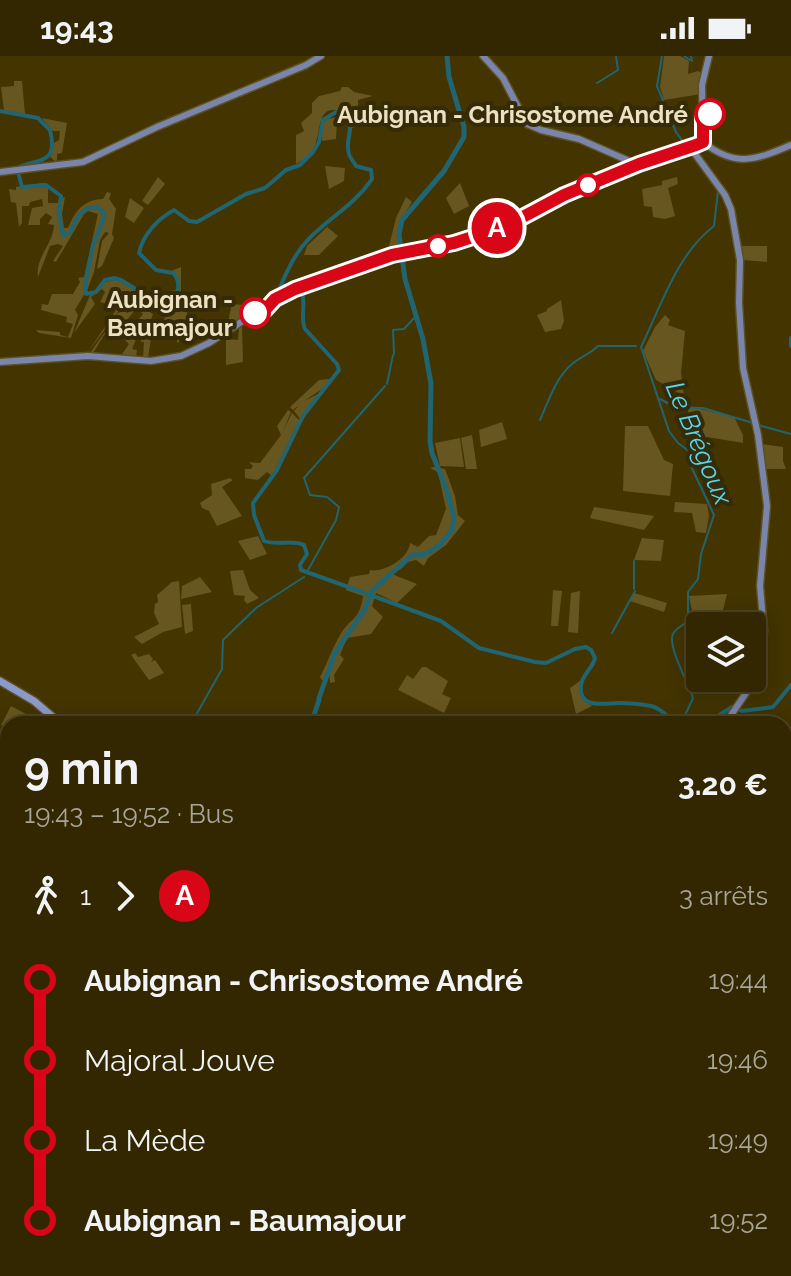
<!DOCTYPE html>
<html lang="fr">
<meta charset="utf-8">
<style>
body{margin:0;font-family:Raleway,sans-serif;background:#3a2f0a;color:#f1f3f6;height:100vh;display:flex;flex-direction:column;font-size:30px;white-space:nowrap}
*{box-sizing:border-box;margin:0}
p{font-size:26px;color:#a8a599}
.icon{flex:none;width:44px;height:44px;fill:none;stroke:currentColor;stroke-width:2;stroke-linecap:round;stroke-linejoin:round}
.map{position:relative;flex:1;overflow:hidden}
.sheet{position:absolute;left:0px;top:660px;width:792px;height:560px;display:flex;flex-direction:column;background:#322700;border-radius:24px 24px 0 0;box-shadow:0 4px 20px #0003,0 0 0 2px #4d4422}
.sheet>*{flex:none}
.badge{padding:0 16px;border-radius:26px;font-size:28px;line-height:52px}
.tools{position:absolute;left:686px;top:556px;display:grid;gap:16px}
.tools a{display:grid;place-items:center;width:80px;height:80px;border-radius:8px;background:#322700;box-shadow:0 4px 20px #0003,0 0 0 2px #4d4422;font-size:40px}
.map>.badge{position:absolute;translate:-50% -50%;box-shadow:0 0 0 4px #fff}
.legs{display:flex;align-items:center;gap:12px;height:88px;padding:0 24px;font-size:26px}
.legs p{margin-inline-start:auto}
.overview{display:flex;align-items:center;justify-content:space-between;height:136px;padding:0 24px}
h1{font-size:44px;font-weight:700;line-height:60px}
ul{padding:0 24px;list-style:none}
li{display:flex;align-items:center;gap:28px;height:80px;font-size:30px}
li i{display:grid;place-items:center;width:12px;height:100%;margin:0 10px;background:currentColor}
li i::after{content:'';width:20px;height:20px;margin:-10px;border:6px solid;border-radius:50%;background:#322700}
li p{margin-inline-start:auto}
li:first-child i{background:linear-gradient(#0000 50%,currentColor 0)}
li:last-child i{background:linear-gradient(currentColor 50%,#0000 0)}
.status{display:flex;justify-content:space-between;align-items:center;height:56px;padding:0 40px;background:#322700;direction:ltr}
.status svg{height:22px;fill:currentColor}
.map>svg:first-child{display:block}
.green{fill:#67561f}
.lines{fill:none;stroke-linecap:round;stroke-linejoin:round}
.stream{stroke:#206571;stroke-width:2}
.canal{stroke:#206571;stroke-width:4}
.river{stroke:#206571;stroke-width:5}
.secondary-casing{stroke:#5e501f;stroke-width:9}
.primary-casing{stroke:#5e501f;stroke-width:10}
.secondary{stroke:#7985aa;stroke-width:6}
.primary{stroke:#8b9aca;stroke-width:7}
.line-1-casing{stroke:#fff;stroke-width:18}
.line-1{stroke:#d90618;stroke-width:12}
.stop-1-dot{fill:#fff;stroke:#d90618;stroke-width:4}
.labels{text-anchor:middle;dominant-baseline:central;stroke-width:8;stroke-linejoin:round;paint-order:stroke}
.stop-label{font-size:24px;font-weight:bold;fill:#ece1c2;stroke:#362b08;text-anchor:end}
.water-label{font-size:26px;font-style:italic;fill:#55d8ef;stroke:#362b08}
</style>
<div class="status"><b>19:43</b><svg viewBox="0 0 49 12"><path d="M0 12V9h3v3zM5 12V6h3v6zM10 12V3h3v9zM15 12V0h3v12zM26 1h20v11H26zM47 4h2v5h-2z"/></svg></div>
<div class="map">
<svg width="791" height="1220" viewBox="0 0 791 1220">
<rect width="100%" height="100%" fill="#433400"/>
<g class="green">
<path d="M664 0H680L689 5 688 18 698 15 703 18 701 38 664 44 660 31Z"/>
<path d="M14 25H22L25 58 4 54 1 31 14 30Z"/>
<path d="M342 31H348L354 36 373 40 358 44V69L352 72 345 56C316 46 322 72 315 89 312 97 304 104 296 108V79L304 75 301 67 312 57V47L319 40 340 35Z"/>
<path d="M337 61 339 63 337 65 336 83 322 85V67L327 63Z"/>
<path d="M42 62 67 67 62 97 57 98V107L50 101 54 87 59 84 60 75H53Z"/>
<path d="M325 110 345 112 344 125 329 133Z"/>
<path d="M158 121 165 128 148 149 142 145Z"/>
<path d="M677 121 678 128 668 132 675 160 665 163 653 161 652 151 644 150 642 133 662 129V125Z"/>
<path d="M42 127 48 129V147H58L59 143 65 141 62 158 64 172H68C75 155 83 144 103 143L107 136 111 137 109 143 116 153 112 178 114 182 102 210 97 213 102 185 109 177 105 176 100 184 94 216 88 232 75 254 78 259 71 282 39 277 36 274 60 276V279L68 281 73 268 66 266 67 261 41 254 42 248 48 249 52 238H73L80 226 78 222 84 221 98 158 88 155 84 158 56 206 53 205 63 190 58 188 50 190 38 221C35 201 53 189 54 169L48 168 52 161 46 157 40 163V169H28L32 152 43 150 42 143 30 146 29 150H22V167L19 171 16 147 11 146 9 133 16 134V131Z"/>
<path d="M460 127 469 150 454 158 446 142Z"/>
<path d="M406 141 412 146 399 167 400 195 387 198 396 162Z"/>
<path d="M130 142 144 152 134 167 125 161Z"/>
<path d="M327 171 338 180 319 199H304L307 190Z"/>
<path d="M740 190H767V206L743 204Z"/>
<path d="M181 211V240H188L184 244 187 258 191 264 185 278H180L179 286 177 287V276H168L167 282H151L148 302H143L144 286H141V282L137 281 132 293 137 294 136 302 120 301 129 288 123 282 143 258 137 252 113 280 104 279 92 299 90 297 118 257 123 255 128 257 137 241 131 237 129 239 123 238 125 250 118 256 86 299 118 251 100 246 105 236 102 233 91 241 95 248 74 277 90 239 96 236 102 227 118 223 155 247 153 251 148 252V255L153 258 146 276 155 278 171 252 167 247 171 235 177 234V226L171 215Z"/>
<path d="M561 244 564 265 561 273 545 276 537 259 547 255V253Z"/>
<path d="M232 248 256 250 258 251 226 274Z"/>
<path d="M665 259 670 264 668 269 685 275 681 317 684 340 656 324 643 295 655 271Z"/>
<path d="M242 270 243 306 226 309V283L238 284 239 272Z"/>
<path d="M329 323 331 325 324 333H322L304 345 324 335 301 364 294 355 299 349 293 354 290 351 319 324Z"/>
<path d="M688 350 734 361 743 379V387L689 378Z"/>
<path d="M288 354 291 356 283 375 292 357 300 365 272 420 267 416 258 424 245 422V413H251L253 410 249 406 260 407 281 379 277 370Z"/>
<path d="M502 366 507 383 481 391 479 374Z"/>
<path d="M625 370H648L664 404 673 408 670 440 623 435Z"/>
<path d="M472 379 477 413H466L461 382Z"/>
<path d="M460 382 464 411 440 410 435 387Z"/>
<path d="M762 388 783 391V405L786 413H766Z"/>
<path d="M434 411 445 413 455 440 458 459 465 465 446 489 428 502 424 510 416 504 408 506 400 514H395L392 518 417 528 397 547 376 537 372 550 383 561 371 578 347 582 340 599 344 603 334 619 335 626 330 627 329 612 325 624H322L320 621C327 608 332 593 339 581 350 560 359 567 363 540L346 534 350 521 369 518 370 514C384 517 409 502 410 487L418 491 429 480 436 479 446 453 438 416 430 412Z"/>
<path d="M230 422 233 424 222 431 242 460 217 470 209 455 202 452 200 447 212 439 211 428Z"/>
<path d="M675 446 707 448 709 460 706 477 696 476 692 457 674 456Z"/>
<path d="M594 451 654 460 644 474 590 462Z"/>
<path d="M258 480 267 498 250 504 238 485Z"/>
<path d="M642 482 664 484 661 505 634 504Z"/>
<path d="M243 514 250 534 259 542 247 548 244 544 245 540 234 539 230 515Z"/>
<path d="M200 521 212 536 181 543 182 530Z"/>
<path d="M179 525 182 571 163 576 142 588 134 581 159 568 154 557 155 548 158 546 157 539 172 526Z"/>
<path d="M553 534 562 535 558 570H551Z"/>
<path d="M580 535 578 577 568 576 571 537Z"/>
<path d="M634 537 667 547 664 556 630 545Z"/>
<path d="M727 538 721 562 693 559 689 540Z"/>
<path d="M191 548 193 575 185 578 182 549Z"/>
<path d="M135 597 138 601 149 598 153 603 151 606 155 604 164 617 149 624 131 599Z"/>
<path d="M422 611H426L448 625 442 638 451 642 444 657 398 634 407 619 413 623Z"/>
<path d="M580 625 582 641 592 650 576 658 570 632Z"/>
<path d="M11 650 26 658 21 668H8V672L1 669Z"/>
</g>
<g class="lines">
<g class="stream">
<path d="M662 0 657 30 676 76 715 130"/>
<path d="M684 0 690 4"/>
<path d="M691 0 692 5"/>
<path d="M597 27 618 14 616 0"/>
<path d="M394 298 393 274 404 273 415 261"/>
<path d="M387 328 393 299"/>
<path d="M660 343 675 351 703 352 753 367"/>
<path d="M540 364C548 346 556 321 572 308 580 301 590 298 598 290H636"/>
<path d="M758 369 791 378"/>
<path d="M634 505V533"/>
<path d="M308 514 336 464 339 451 327 441 310 439 304 422 385 330"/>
<path d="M612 577 635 535"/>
<path d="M184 666 196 659 222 613 223 584 256 552 304 521"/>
<path d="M681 668 693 642C689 628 667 590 673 578 675 573 683 569 688 565V536L698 523 701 498 714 459 690 408 689 395 678 387 669 375 641 291C661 250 677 198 714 170L718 135"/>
<path d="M0 836 8 821"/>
<path d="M784 1137 791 1142"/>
<path d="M365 1212 389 1220"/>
<path d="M65 1220 69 1212"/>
</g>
<g class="canal">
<path d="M0 55 38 62 50 74C59 110 37 102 17 112L22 131 46 129 61 140 59 158 63 179 70 177C76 162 80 151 98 151L103 156 104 162 93 189 85 228 86 238 96 236 105 224 114 222 121 224 163 250C178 245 183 228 173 217L156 214 139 197C143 178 158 163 174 154L189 165 197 166 246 138 265 132 286 114 300 109 313 96 319 86 323 64 336 56C362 67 343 80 349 98 349 100 355 108 356 110L371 114 372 123C347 160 308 169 288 214 284 222 280 229 279 237"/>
<path d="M296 236H302C306 249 300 262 305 273L337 308 339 314 303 360 277 414 253 447 254 459 264 485C277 490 292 483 304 489L307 498 300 509 301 514 368 538"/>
<path d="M791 282V290"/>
<path d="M373 540 441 565 479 592 535 606 546 607 575 593 586 591 591 594 595 602C593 612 582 619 581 629 578 654 605 647 619 647 629 647 641 648 651 650 661 652 669 662 677 668"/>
<path d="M705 668 732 651 742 655 773 651 791 629"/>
</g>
<g class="river">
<path d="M374 533 412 499 426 498 440 489 452 474 454 462 447 435 432 397 430 385 431 328 423 283 405 223 399 178 402 164 444 115 464 81V71L449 21 447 0"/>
<path d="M319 642 335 597 365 553 372 534"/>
<path d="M311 668 319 644"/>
<path d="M246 1220 247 1212"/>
</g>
<g class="secondary-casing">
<g id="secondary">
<path d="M483 0 503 22 527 68 541 74 579 83 636 108"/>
<path d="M703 86 702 29 709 0"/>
<path d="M690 91 725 139 731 153 740 204 739 247 743 312 758 379 767 450 760 530 764 575 760 602 748 634 725 668"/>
<path d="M692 94 703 86C735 112 756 104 791 89"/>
<path d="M0 116 83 106 157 71 306 9 321 0"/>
<path d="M0 306 88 300 151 305 181 300 209 287 255 257 262 248 295 233 392 199 454 187 488 176 519 163 564 139 690 91"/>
<path d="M784 754H791"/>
<path d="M0 1013 8 1026"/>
<path d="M163 1212 167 1220"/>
<path d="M763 1212 766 1220"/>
</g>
</g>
<g class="primary-casing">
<g id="primary">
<path d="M0 625 34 645 61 668"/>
<path d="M784 1088 791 1091"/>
</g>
</g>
<use href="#secondary" class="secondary"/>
<use href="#primary" class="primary"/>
</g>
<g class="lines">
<g class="line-1-casing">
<path id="line-1" d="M255 257 265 254 275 243 295 233 392 199 454 187 488 176 519 163 564 139 639 108 696 89 703 86V60L710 58"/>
</g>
<use href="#line-1" class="line-1"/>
</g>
<g class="stop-1-dot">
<circle cx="710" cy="58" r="14"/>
<circle cx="588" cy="129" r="10"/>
<circle cx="438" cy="190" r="10"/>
<circle cx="255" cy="257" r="14"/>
</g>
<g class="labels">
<g class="stop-label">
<text x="688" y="58">Aubignan - Chrisostome André</text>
<text x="233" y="243">Aubignan -<tspan x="233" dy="28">Baumajour</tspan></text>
</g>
<g class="water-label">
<text transform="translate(699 387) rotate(67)">Le Brégoux</text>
</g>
</g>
</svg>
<div class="tools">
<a><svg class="icon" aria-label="layers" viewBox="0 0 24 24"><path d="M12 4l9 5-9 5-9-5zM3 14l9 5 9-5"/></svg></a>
</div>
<b class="badge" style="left:497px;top:172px;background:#d90618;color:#fff">A</b>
<section class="sheet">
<div class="overview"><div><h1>9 min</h1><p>19:43 – 19:52 · Bus</p></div><b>3.20 €</b></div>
<div class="legs"><svg class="icon" aria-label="walk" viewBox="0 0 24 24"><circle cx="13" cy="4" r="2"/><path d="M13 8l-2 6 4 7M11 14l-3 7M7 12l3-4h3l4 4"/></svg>1<svg class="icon" aria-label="forward" viewBox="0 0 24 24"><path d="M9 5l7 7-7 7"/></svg><b class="badge" style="background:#d90618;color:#fff">A</b><p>3 arrêts</p></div>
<ul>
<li><i style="color:#d90618"></i><b>Aubignan - Chrisostome André</b><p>19:44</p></li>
<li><i style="color:#d90618"></i><span>Majoral Jouve</span><p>19:46</p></li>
<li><i style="color:#d90618"></i><span>La Mède</span><p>19:49</p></li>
<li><i style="color:#d90618"></i><b>Aubignan - Baumajour</b><p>19:52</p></li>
</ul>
</section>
</div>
